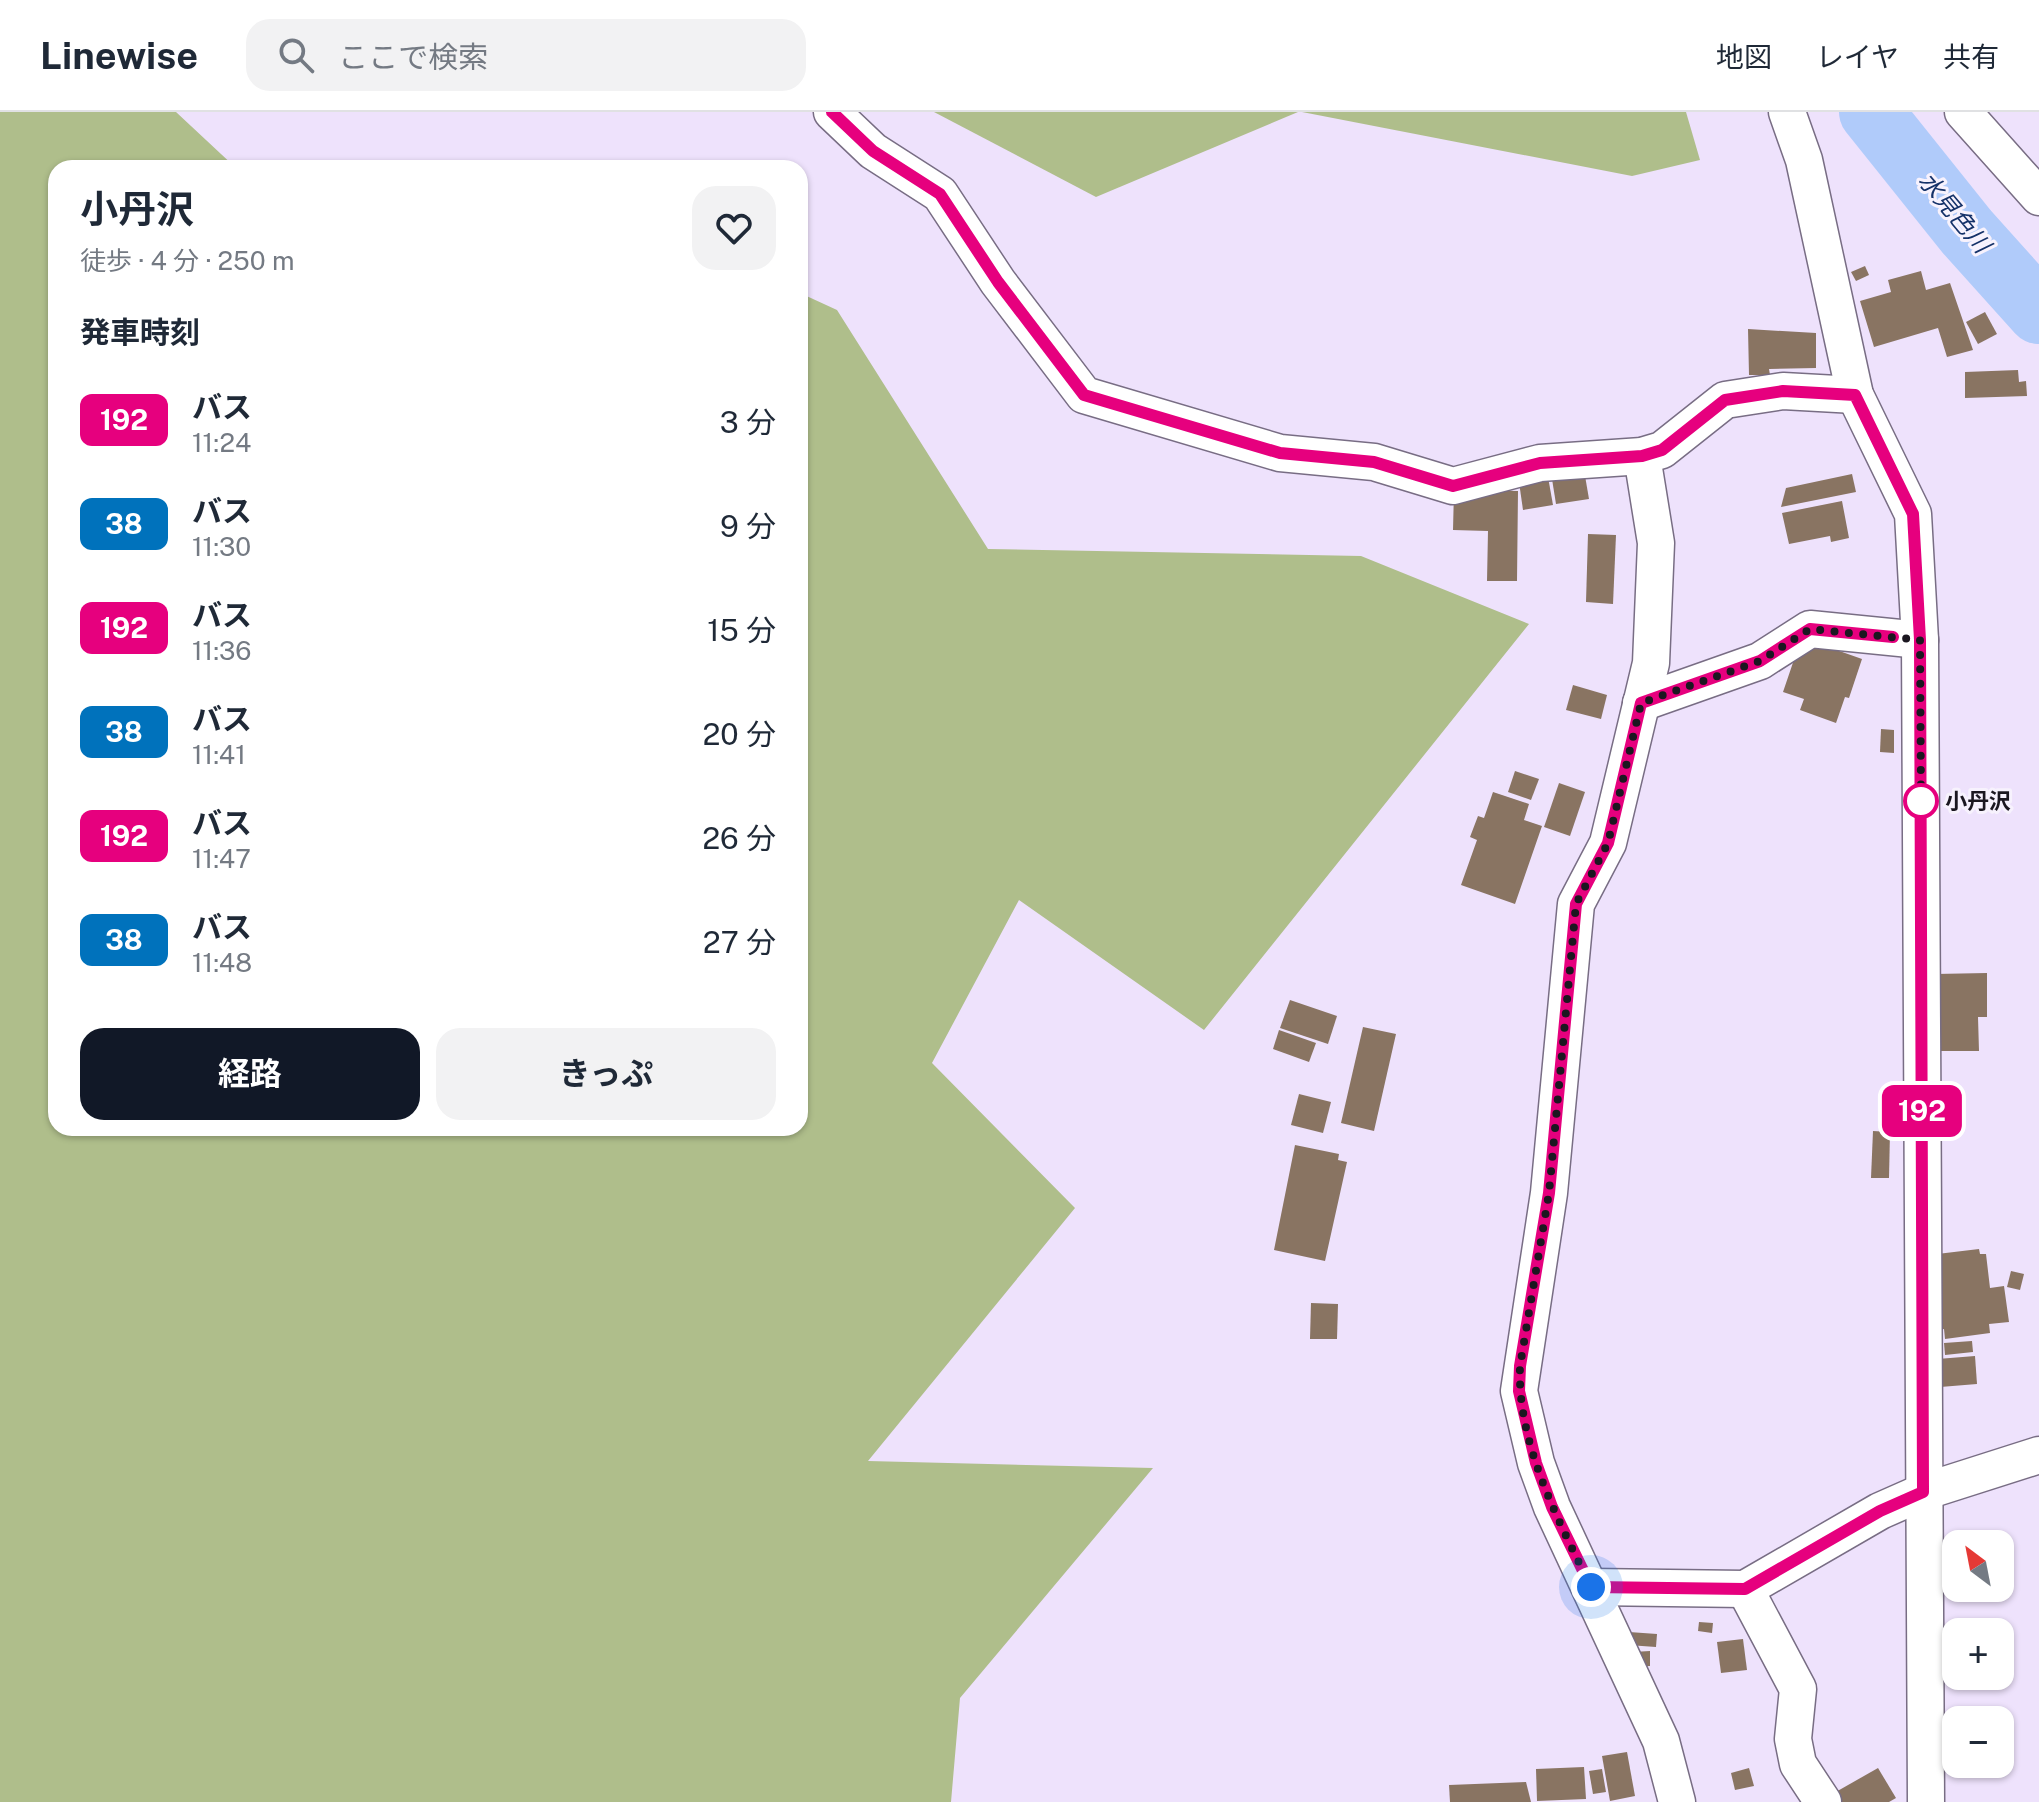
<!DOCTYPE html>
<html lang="ja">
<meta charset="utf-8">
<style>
body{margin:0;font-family:"Public Sans","Noto Sans JP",sans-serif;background:#f2f2f3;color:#1f2937;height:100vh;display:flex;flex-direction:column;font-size:30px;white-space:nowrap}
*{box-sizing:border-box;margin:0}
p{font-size:26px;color:#747a83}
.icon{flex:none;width:44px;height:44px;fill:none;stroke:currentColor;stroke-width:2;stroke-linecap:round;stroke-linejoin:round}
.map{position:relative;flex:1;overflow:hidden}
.details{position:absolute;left:48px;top:48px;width:760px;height:976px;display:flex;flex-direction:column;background:#fff;border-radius:24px;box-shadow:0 2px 6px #0004}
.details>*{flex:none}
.badge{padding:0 16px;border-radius:12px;font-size:28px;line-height:52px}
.needle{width:52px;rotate:328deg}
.tools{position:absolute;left:1942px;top:1418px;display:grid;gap:16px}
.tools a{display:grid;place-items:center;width:72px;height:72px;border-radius:16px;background:#fff;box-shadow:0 2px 6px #0004;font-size:40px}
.you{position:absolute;width:40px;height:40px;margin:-20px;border:6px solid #fff;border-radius:50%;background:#1a73e8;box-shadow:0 0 0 12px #1a73e833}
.map>.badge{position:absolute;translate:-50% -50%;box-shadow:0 0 0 4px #fff}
h2{padding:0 32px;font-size:30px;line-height:72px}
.round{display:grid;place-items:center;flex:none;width:84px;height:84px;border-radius:24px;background:#f2f2f3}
.summary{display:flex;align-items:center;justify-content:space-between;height:136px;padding:0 32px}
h1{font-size:38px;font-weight:700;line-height:60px}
.action{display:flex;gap:16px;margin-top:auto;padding:16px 32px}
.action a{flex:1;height:92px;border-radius:24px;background:#111827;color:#fff;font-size:32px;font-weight:700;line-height:92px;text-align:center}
.action a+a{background:#f2f2f3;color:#1f2937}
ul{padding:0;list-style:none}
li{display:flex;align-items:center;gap:24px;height:104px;padding:0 32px}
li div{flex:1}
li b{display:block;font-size:30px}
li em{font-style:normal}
li .badge{min-width:88px;font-weight:700;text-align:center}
header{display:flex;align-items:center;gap:48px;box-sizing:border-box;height:112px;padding:0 40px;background:#fff;border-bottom:2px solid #e0e1e3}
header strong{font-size:38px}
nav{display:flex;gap:44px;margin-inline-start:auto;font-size:28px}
.search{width:560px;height:72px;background:#f2f2f3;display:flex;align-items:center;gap:20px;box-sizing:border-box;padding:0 28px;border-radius:24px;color:#747a83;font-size:30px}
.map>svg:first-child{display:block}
.forest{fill:#afbe8b}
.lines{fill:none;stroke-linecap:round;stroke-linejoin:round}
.river{stroke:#b0cbfa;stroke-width:64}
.building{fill:#897462}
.minor-casing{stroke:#786d84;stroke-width:39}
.minor{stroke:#fff;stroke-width:36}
.line-casing{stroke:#fff;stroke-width:18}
.line{stroke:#e6007e;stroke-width:12}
.walk{stroke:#1b1720;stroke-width:8;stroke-dasharray:0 14.4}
.stop-dot{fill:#fff;stroke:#e6007e;stroke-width:4}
.labels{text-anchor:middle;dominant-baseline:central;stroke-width:6;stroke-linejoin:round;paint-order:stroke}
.stop-label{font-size:22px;font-weight:bold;fill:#1b1720;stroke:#f7f2fd;text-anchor:start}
.water-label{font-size:24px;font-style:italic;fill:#153269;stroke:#f7f2fd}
</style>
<header>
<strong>Linewise</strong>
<div class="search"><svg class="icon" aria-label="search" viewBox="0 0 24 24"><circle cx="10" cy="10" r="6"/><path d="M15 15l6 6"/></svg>ここで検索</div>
<nav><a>地図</a><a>レイヤ</a><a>共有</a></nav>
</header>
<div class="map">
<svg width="2039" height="1690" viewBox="0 0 2039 1690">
<rect width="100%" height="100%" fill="#eee2fc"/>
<g class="forest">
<path d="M0 0H176L236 56H56V1016H800V181L837 198 988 437 1361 444 1529 512 1204 918 1019 788 932 951 1075 1096 868 1349 1153 1356 960 1586 951 1690H0Z"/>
<path d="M934 0H1298L1096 85Z"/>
<path d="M1302 0H1686L1700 48 1632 64Z"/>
</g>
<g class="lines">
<path class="river" d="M1871 0 1967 120 2039 200"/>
</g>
<g class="building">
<path d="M1865 154 1869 163 1856 169 1851 160Z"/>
<path d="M1921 159 1926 178 1950 171 1973 238 1947 245 1938 216 1874 235 1860 189 1891 180 1888 168Z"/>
<path d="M1985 200 1997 222 1978 232 1966 210Z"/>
<path d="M1748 217 1816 221V256L1769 257 1770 263H1749Z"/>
<path d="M2018 258 2019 270 2026 269 2027 284 1965 286V260Z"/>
<path d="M1584 358 1589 387 1556 392 1552 367Z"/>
<path d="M1852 362 1856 380 1781 395 1786 376Z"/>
<path d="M1548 365 1553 393 1523 398 1519 370Z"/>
<path d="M1454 378 1518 379 1517 469H1487L1488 419 1453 418Z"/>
<path d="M1842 389 1849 426 1831 430 1830 424 1789 432 1782 401Z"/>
<path d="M1588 422 1616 423 1613 492 1586 490Z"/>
<path d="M1811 529 1862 547 1849 586 1845 585 1836 611 1800 598 1804 587 1783 580 1800 530Z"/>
<path d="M1573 573 1607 583 1601 607 1566 598Z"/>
<path d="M1881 617 1894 618V641L1880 640Z"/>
<path d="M1515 659 1539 667 1531 688 1508 680Z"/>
<path d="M1559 671 1585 680 1570 724 1544 715Z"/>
<path d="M1493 680 1529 692 1524 708 1542 714 1515 792 1461 773 1477 728 1470 725 1478 704 1484 706Z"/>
<path d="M1987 861V905H1978L1979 939H1936L1935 862Z"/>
<path d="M1290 888 1337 904 1328 932 1280 916Z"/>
<path d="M1363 915 1396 922 1374 1019 1341 1011Z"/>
<path d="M1279 918 1316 931 1309 950 1273 937Z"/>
<path d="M1299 982 1331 990 1323 1021 1291 1013Z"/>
<path d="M1873 1019 1890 1020 1889 1066H1871Z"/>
<path d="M1295 1033 1339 1042 1338 1048 1347 1050 1325 1149 1274 1138Z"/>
<path d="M1979 1137 1980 1142H1986L1990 1176 2004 1174 2009 1210 1989 1212 1990 1221 1945 1227 1944 1217 1938 1218 1929 1143Z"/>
<path d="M2011 1159 2024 1162 2020 1178 2007 1175Z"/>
<path d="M1311 1191 1338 1192 1337 1227H1310Z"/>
<path d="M1972 1229 1973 1240 1945 1243 1944 1231Z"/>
<path d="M1975 1244 1977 1272 1928 1276 1925 1248Z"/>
<path d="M1699 1510 1713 1511 1712 1521 1698 1519Z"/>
<path d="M1629 1520 1657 1522 1656 1535 1628 1533Z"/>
<path d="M1743 1527 1747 1558 1721 1561 1717 1530Z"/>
<path d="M1650 1539V1554L1634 1555 1633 1540Z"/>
<path d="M1627 1640 1635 1684 1610 1689 1602 1644Z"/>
<path d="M1584 1655 1586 1687 1537 1689 1536 1657Z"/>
<path d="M1749 1656 1754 1674 1735 1678 1731 1661Z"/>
<path d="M1878 1656 1896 1686 1889 1690H1839L1834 1681Z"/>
<path d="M1602 1657 1606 1680 1593 1682 1589 1659Z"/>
<path d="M1526 1670 1531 1690H1450L1449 1673Z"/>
</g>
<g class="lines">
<g class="minor-casing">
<g id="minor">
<path d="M832 0 873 39 940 82 998 170 1084 283 1280 341 1374 350 1453 374 1540 351 1642 344 1662 338 1725 288 1783 279 1855 283"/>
<path d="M1787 0 1804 48 1855 283 1913 402 1920 528 1926 1690"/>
<path d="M1963 0 2039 85"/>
<path d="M1642 344 1656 431 1651 551 1608 731 1576 792 1549 1081 1519 1279 1536 1351 1552 1395 1661 1629 1677 1690"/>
<path d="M1641 591 1760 549 1810 517 1920 528"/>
<path d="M1591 1475 1745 1477 1880 1399 1923 1380 2039 1343"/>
<path d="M1745 1477 1798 1577 1793 1627 1798 1652 1823 1690"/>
</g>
</g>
<use href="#minor" class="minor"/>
</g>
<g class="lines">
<g class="line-casing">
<path id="line" d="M832 0 873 39 940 82 998 170 1084 283 1280 341 1374 350 1453 374 1540 351 1642 344 1662 338 1725 288 1783 279 1855 283 1913 402 1920 528 1923 1380 1880 1399 1745 1477 1591 1475 1552 1395 1536 1351 1519 1279 1520 1254 1549 1081 1576 792 1608 731 1641 591 1760 549 1810 517 1893 525"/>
</g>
<use href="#line" class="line"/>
<path class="walk" d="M1591 1475C1558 1407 1517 1332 1520 1254L1549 1081 1576 792 1608 731 1641 591 1760 549 1810 517 1920 528 1921 689"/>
</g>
<circle class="stop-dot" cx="1921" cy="689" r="16"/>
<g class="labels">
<g class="stop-label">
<text x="1945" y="689">小丹沢</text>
</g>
<g class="water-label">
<text transform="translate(1955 100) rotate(50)">水見色川</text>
</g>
</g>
</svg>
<div class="tools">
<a><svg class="needle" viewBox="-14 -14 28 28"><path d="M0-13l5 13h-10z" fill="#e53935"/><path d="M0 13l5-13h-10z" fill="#747a83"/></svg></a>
<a>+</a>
<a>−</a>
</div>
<div class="you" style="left:1591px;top:1475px"></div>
<b class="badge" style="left:1922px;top:999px;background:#e6007e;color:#fff">192</b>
<section class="details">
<div class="summary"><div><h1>小丹沢</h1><p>徒歩 · 4 分 · 250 m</p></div><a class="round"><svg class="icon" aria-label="heart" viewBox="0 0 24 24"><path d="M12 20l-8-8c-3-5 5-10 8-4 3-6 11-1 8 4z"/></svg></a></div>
<h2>発車時刻</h2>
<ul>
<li><span class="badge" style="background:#e6007e;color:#fff">192</span><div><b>バス</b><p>11:24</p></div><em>3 分</em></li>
<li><span class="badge" style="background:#0072bc;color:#fff">38</span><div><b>バス</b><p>11:30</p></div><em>9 分</em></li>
<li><span class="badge" style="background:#e6007e;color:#fff">192</span><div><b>バス</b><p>11:36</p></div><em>15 分</em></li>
<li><span class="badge" style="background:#0072bc;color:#fff">38</span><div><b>バス</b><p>11:41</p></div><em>20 分</em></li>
<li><span class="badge" style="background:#e6007e;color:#fff">192</span><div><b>バス</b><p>11:47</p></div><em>26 分</em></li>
<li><span class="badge" style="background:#0072bc;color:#fff">38</span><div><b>バス</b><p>11:48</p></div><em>27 分</em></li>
</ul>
<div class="action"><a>経路</a><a>きっぷ</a></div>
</section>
</div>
